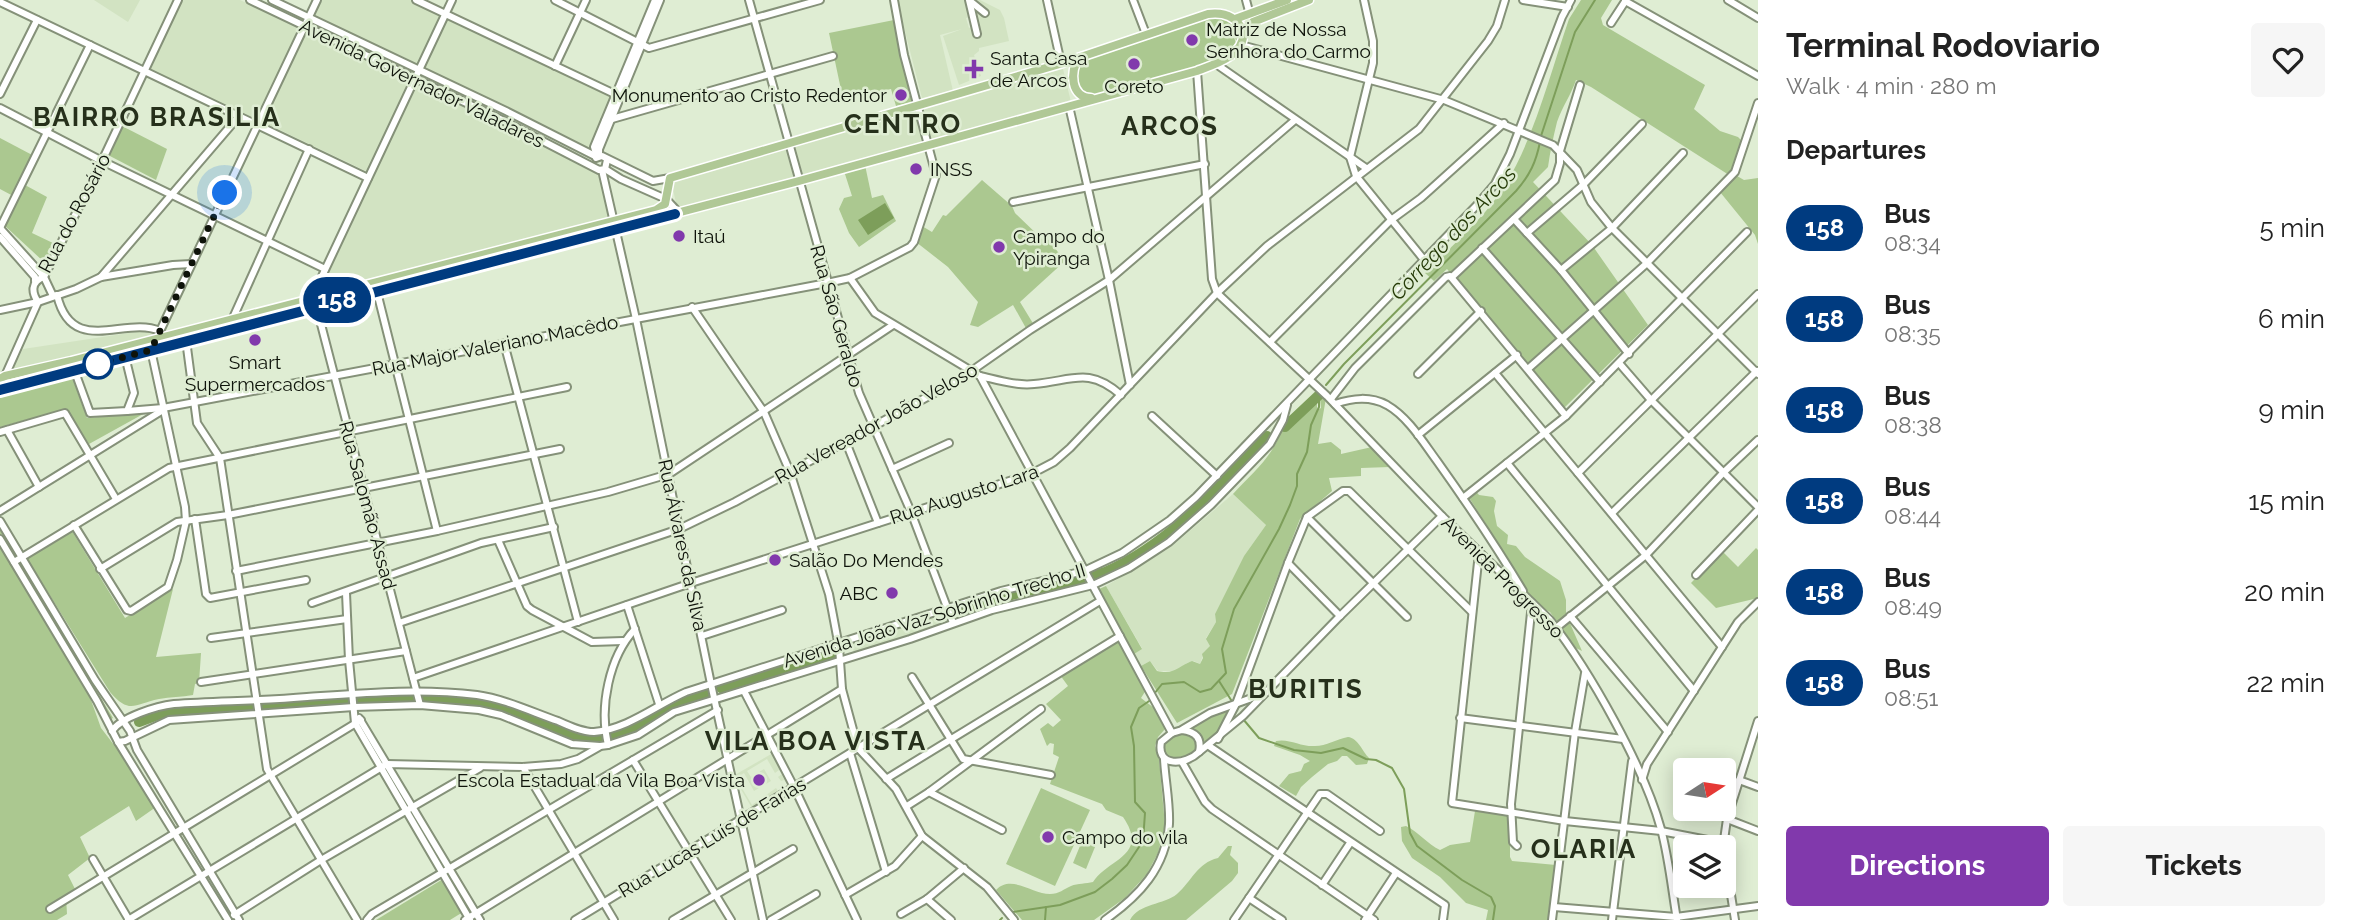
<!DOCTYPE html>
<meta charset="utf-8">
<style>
body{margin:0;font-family:Raleway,sans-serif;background:#f6f6f6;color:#222;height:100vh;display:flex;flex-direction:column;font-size:26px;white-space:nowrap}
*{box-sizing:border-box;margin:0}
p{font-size:23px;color:#767676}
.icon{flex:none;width:38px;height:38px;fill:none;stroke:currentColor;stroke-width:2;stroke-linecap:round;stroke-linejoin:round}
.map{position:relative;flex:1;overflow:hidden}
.side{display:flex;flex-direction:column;background:#fff;width:595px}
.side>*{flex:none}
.badge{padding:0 14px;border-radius:23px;font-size:24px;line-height:46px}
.needle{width:46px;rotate:78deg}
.buttons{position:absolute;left:1673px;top:758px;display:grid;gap:14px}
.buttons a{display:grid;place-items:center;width:63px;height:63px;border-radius:7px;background:#fff;box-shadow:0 4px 18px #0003;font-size:35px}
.you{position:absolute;width:35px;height:35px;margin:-18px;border:5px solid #fff;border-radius:50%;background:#1a73e8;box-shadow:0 0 0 10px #1a73e833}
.map>.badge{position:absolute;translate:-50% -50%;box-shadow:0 0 0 4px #fff}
h2{padding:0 28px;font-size:26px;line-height:63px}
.round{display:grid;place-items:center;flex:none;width:74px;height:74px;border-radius:7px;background:#f6f6f6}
.head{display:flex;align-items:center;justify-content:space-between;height:119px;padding:0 28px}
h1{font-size:33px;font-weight:700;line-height:52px}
.primary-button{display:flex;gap:14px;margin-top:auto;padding:14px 28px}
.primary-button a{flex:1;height:80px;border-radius:7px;background:#8139ac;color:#fff;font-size:28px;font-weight:700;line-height:80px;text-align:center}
.primary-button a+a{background:#f6f6f6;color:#222}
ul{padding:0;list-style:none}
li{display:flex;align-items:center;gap:21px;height:91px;padding:0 28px}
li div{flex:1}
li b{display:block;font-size:26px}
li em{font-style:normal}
li .badge{min-width:77px;font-weight:700;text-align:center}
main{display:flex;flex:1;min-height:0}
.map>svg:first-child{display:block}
.built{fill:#d2e3c2;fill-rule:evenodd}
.green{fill:#abc890}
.water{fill:#7d9e5a}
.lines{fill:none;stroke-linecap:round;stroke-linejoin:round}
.stream{stroke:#7d9e5a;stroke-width:2}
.river{stroke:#7d9e5a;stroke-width:10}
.minor-casing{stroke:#859179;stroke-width:10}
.major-casing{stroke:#fff;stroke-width:11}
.minor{stroke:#fff;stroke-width:6}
.major{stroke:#b0c896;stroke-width:8}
.line-casing{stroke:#fff;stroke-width:16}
.line{stroke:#003b80;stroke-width:10}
.walk{stroke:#0e130a;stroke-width:7;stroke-dasharray:0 12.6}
.poi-dot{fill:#8139ac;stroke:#dfedd3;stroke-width:2.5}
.stop-dot{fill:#fff;stroke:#003b80;stroke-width:3.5}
.labels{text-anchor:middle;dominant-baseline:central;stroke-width:5;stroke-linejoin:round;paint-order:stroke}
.poi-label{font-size:19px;fill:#0e130a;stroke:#dfedd3;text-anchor:start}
.street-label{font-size:19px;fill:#0e130a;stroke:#dfedd3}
.water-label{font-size:21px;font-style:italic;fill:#263b08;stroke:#dfedd3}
.district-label{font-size:26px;font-weight:bold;letter-spacing:2px;fill:#26301b;stroke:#dfedd3}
</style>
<main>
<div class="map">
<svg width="1758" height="920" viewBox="0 0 1758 920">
<rect width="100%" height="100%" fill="#dfedd3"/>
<g class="built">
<path d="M94 0H140L128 22Z"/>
<path d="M182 0H240L299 27 257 120 150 71Z"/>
<path d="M322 0H410L443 16 419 64 314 17Z"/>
<path d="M897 0H967L971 17 966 18 969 28 975 26 969 0H980L1000 10 1004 18 1009 41 979 48V51L974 55 981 76 959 85 943 36 962 29 940 35 953 91 922 98Z"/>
<path d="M448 17 615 97 591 149 423 69Z"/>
<path d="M307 30 412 80 368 172 263 122Z"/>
<path d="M1063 69 1071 102 932 140 922 108Z"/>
<path d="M417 84 600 170 612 218 320 294 319 291 328 268Z"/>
<path d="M916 109 925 142 803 176 794 143Z"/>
<path d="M785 148 794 178 701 204 677 207 671 181Z"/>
<path d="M149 330 155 332 154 337 10 372 23 349Z"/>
<path d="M1233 494 1266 525 1244 556 1215 614 1216 622 1206 638 1210 642V648L1204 652 1200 664 1194 661 1187 663 1177 671H1158L1150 661 1141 666 1134 654 1142 648 1106 586 1171 547Z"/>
<path d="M940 611 946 626 855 656 850 640Z"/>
<path d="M773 753 790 785 752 808 733 776ZM767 759 775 773 779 770 782 774 778 777 781 781 784 780 788 785 778 791 776 788 752 805 736 778 744 773 754 791 771 781 764 769 751 777 747 771Z"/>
</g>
<g class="green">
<path d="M1581 0H1612L1601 18 1603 25 1705 85 1694 109 1720 131 1738 137 1741 140 1736 163 1729 175 1591 87 1576 80C1571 95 1562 107 1557 122 1553 138 1550 152 1548 167L1533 182 1592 245 1648 325 1563 409 1447 269 1434 281 1425 273C1452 245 1485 218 1505 185 1534 139 1551 71 1569 19Z"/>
<path d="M1207 14 1226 15 1242 31 1239 47 1227 19 1238 48 1225 59 1092 97 1081 95 1074 68 1077 61Z"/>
<path d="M894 20 912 102 896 106 891 89 843 99 829 33Z"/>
<path d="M122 126 167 149 156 180 108 155Z"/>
<path d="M0 138 36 157 15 197 0 189Z"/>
<path d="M865 165 872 198 883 195 896 221 859 247 849 233 839 209 844 198 852 196 844 171Z"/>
<path d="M1737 176 1744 180 1758 178V244L1755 235 1720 192 1732 177Z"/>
<path d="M982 180 1012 206 1015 213 1042 239 1047 238 1065 261 1020 302 1034 325 1027 330 1013 305 978 327 970 325 978 302 948 267 916 242 922 226 932 232 943 215 946 216Z"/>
<path d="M25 185 47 197 32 233 55 244 44 262 4 225Z"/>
<path d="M71 374 87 418 145 413 89 444 65 409 0 427V391Z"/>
<path d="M1323 395 1326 398 1318 444 1331 442 1341 450V454L1372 447 1390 467 1361 468V476L1329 478 1332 491 1300 519 1232 694 1177 723 1141 666 1150 661 1157 671C1176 675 1178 666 1192 661L1200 664 1203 658 1202 654 1210 646 1206 639 1216 622 1215 614 1244 556 1266 525 1233 494C1250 475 1273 457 1281 431L1289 427 1317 399V410L1321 408 1320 399Z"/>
<path d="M1468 487 1473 488 1479 495 1493 497 1496 501 1494 511 1497 526 1508 535 1507 544 1516 546 1525 557 1560 581 1566 600V614L1582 651 1576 648 1550 612 1532 603 1487 533 1488 527 1468 496Z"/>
<path d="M0 530 113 718 111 719 0 535Z"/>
<path d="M72 531 125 618 173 589 156 657 201 653 199 683 195 684 193 695C182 697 170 697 159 699 134 704 130 715 110 692L26 557Z"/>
<path d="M0 544 87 689 101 728 134 771 156 807 136 821 129 806 80 837 90 858 68 875 75 889 66 896 67 914 57 920H0Z"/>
<path d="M1756 548 1758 550V598L1716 608 1691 583 1722 551 1738 567Z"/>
<path d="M1106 586 1142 649 1134 654 1099 589Z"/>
<path d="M1119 639 1146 690 1141 698 1154 708 1165 729 1158 737 1155 746 1159 759 1165 825 1158 853 1147 874 1125 898 1094 920H1022L996 890C1011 874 1033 894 1050 894 1059 894 1064 889 1071 886 1078 883 1086 884 1093 882 1107 859 1150 856 1123 817L1106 810 1102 804 1050 784 1059 757 1053 754 1054 744 1050 743 1047 746 1040 729 1048 723 1053 727 1061 720 1046 704 1068 686 1060 675Z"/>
<path d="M1225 709H1228L1219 732 1211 741H1204L1193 727Z"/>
<path d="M1185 732 1195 739 1197 750 1181 759 1171 760 1164 754 1163 745 1174 735Z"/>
<path d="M1348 737C1358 738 1362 751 1369 758L1367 764 1356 765 1347 756H1342L1337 761 1328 764 1312 777 1301 787 1296 796 1279 786 1289 774 1301 771 1304 764 1310 761 1300 755 1274 746 1276 741C1289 738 1301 747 1315 746 1326 746 1337 739 1348 737Z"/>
<path d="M1041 788 1090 810 1055 886 1006 864Z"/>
<path d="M1475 811 1510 815V857L1512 861 1556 865 1550 920H1486L1488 910 1466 903 1440 877 1412 858 1402 841 1401 827 1406 826C1419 832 1427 844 1440 850L1450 845 1470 842Z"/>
<path d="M1082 841 1095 847 1086 869 1073 863Z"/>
<path d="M1228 846H1232L1230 855 1238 863V873L1232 881 1186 920H1130C1139 903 1164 905 1177 894 1192 881 1197 863 1218 858Z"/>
<path d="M443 879 463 912 450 920H376Z"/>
</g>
<path class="water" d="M885 203 894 218 868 235 858 220Z"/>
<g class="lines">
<g class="stream">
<path d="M1541 136 1575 32 1595 0"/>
<path d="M1326 385 1344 364 1516 191C1530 175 1536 162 1540 142"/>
<path d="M1219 681 1233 703"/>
<path d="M1154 694 1162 684 1184 682 1200 692 1211 689 1226 673 1222 649 1234 609 1279 529 1290 505 1297 486V474L1307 452 1311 425 1319 407V395"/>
<path d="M1243 719 1259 738 1294 750 1321 753 1343 748 1366 759 1376 760 1392 768 1404 789 1410 833 1417 846 1462 880 1491 897 1495 906 1493 920"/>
<path d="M1013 912 1060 905 1095 892 1112 879 1127 865 1143 841 1145 813 1135 802 1134 746 1131 727 1139 708 1152 699"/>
<path d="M1000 920 1002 918"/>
<path d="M1045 920 1046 907"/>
</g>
<g class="river">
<path d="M1285 427 1319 395"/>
<path d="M965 609C988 602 1009 595 1032 590 1056 585 1082 581 1105 572 1170 544 1220 486 1267 436"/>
<path d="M721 688 835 653"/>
<path d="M139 722 166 712 182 710 427 697 481 702 503 707 574 736 586 739 599 738 631 729 643 724 672 703 707 693"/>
</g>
<g class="minor-casing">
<g id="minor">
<path d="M250 0 502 120 599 170 605 169 607 160"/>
<path d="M272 0 506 111 597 157"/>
<path d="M416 0 621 97"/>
<path d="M555 0 649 48 820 0"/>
<path d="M749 0 859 393 911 512 953 623"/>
<path d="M969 0 977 34"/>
<path d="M1047 0 1061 63"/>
<path d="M1133 0 1146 34"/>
<path d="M1246 0 1250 15"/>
<path d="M1364 0 1373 41V63L1350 157 1356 176 1425 261"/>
<path d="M1523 0 1568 7"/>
<path d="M1728 0 1758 18"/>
<path d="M970 1 985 13"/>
<path d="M1625 1 1758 76"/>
<path d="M0 2 368 178"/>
<path d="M1611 23 1626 0"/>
<path d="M1241 45 1444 100 1553 145 1577 170 1591 202 1612 228 1758 374"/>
<path d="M1216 64 1366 168"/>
<path d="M555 66 586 0"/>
<path d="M1197 71 1212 279 1217 293 1327 396 1442 516 1550 620C1590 671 1644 767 1661 829 1669 859 1672 890 1677 920"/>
<path d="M0 94 37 20"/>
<path d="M1069 106 1109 280 1130 385"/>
<path d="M0 108 102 161 325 269"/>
<path d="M605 121 833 56"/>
<path d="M599 156V149L660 0"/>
<path d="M597 157 594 147 655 0"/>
<path d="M596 158 602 156 653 181 670 178"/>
<path d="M605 169 621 179 666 199 679 213"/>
<path d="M602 170 636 319 711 684 763 920"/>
<path d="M1013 202 1205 164"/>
<path d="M1514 219 1561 270 1629 354"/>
<path d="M0 228 44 277 53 296 57 295C72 358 125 315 160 331"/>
<path d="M0 228 90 45"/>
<path d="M1527 233 1583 185 1642 124"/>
<path d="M0 237 35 277V281"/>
<path d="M1482 248 1600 382"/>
<path d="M1561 270 1612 228 1683 153"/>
<path d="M101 277 239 116"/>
<path d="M1452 277 1555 180 1560 163V151L1580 85"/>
<path d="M850 278 875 313 980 376 1172 733"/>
<path d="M376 288 437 531"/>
<path d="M692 307 764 412 790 472 829 594 839 647 842 689 858 748 896 789 922 836 987 887 1014 920"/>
<path d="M0 310 38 302 76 289 101 277 173 265 191 264"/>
<path d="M232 320 309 149"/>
<path d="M186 340 197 423 220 458 267 769 357 920"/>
<path d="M1270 342 1391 220 1421 198 1504 123"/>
<path d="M504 343 578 622"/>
<path d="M71 361 90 413 127 411 134 393 125 356"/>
<path d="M1619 363 1651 400 1758 507"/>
<path d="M1529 368 1646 264 1735 172 1758 103"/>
<path d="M1495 373 1722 647"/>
<path d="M1418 374 1481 311"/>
<path d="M980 376C998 380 1017 386 1034 384 1072 381 1088 366 1121 395"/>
<path d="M5 388V376L38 302C32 293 30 282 44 277L102 161 178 0"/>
<path d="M1331 399 1355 368 1446 277 1450 276 1566 416 1747 232"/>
<path d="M1335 404C1353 398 1370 396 1387 405 1408 417 1423 442 1437 461 1467 503 1496 546 1523 591"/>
<path d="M127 411 163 408 827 283 850 278 910 247 914 242 936 175 904 55 894 0"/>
<path d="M1152 416 1217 476"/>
<path d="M7 430 39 487"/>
<path d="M0 432 65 413 116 499"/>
<path d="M1418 435 1517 355"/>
<path d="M846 442 878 523"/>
<path d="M1507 463 1694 691"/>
<path d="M892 469 949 443"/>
<path d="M1578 473 1758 294"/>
<path d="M1463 498 1566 416"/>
<path d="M0 511 163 410"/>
<path d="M1612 513 1757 371"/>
<path d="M1307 517 1407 617"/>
<path d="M195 519 206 594 210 598 306 580"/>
<path d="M0 521 95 680 130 731 137 750 239 920"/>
<path d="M74 525 127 610 131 611 168 587 177 560 186 521 185 507 151 350 317 0"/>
<path d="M0 539 97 701 118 742 228 920"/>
<path d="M498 540 527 606 532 610 592 642 623 641"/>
<path d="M1479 553 1452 803 1565 821 1661 831 1723 843"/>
<path d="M14 562 169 468 567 387"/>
<path d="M1288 563 1340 616"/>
<path d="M100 569 177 522 228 515 560 449"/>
<path d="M236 571 437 531 608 492 669 474 893 325"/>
<path d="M1696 575 1758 510"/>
<path d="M346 593 349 660 355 723 470 920"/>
<path d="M312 603 481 543 554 527"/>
<path d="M627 605 659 704"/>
<path d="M1570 616 1668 732"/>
<path d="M399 623 679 529 735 502 960 379 1030 330 1109 280 1295 120"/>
<path d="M1556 628 1646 555 1723 473 1758 440"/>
<path d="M702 636 782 610"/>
<path d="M211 638 347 619"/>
<path d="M912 677 963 759 1051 775"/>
<path d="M413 678 691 583 1031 474 1054 462 1070 448 1217 293 1267 246 1419 129 1488 41 1497 26 1505 0"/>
<path d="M201 682 406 651"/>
<path d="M744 691 794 787 857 920"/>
<path d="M420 705 316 305V289L452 0"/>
<path d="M359 718 480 920"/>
<path d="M1460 718 1623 739"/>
<path d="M1183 729 1210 713 1249 699 1264 691"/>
<path d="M1182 730C1196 732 1202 738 1199 752 1186 765 1156 768 1161 742L1172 733Z"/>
<path d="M112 731C121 717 157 706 174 704 218 701 263 701 307 697 364 693 420 688 477 695 505 699 532 712 558 721 569 726 582 732 594 732 628 729 656 705 686 692L1001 591 1084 571 1122 553 1170 520 1196 497 1477 205 1495 184 1510 154 1562 17 1571 0"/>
<path d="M1218 739 1236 704 1288 563 1307 517 1343 491H1349L1472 612"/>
<path d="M118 742 125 741 169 720 354 707 420 705 479 710 501 715 572 744 600 746 608 745 638 735 674 712 910 639 992 610 1093 585 1129 568 1169 542 1211 505 1270 444 1283 420 1287 405"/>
<path d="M608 745C599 707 609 657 635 629"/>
<path d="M1209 746 1445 905 1443 920"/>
<path d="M1199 752 1243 716 1340 616 1442 516"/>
<path d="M850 753 886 872"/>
<path d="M633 760 731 920"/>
<path d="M1182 762 1205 802 1212 809 1374 920"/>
<path d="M523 767 614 920"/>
<path d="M886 779 1120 636"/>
<path d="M1642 780 1647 764 1738 622 1758 602"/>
<path d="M1739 780 1758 787"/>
<path d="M929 792 1002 830"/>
<path d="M907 806 929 792 1041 709"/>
<path d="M1727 819 1758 831"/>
<path d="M1517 846 1513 842 1511 804 1532 603"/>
<path d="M1723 847 1727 819 1758 721"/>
<path d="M1724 851 1735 920"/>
<path d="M93 859 129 920"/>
<path d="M1322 885 1350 843"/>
<path d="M845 895 895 866 922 836"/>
<path d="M1249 898 1282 920"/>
<path d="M927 899 951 920"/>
<path d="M1554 907 1676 917 1758 906"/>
<path d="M50 909 361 720"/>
<path d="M901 914 927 899 964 868"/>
<path d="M234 915 321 860 480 768"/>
<path d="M128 920 387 764 523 767 561 764 578 759 599 747"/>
<path d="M367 920 372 914 718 710"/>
<path d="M465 920 842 689"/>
<path d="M575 920 1100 601"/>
<path d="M673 920 793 849"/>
<path d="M771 920 816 894"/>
<path d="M1105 920C1139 896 1166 868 1169 824 1170 803 1165 780 1164 759"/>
<path d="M1234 920 1320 794H1327L1380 831"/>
<path d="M1365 920 1396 873"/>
<path d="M1552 920 1575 732 1585 673"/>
<path d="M1612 920 1632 761"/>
</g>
</g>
<g class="major-casing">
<g id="major">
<path d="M1235 19 1287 0"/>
<path d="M1243 31 1253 22 1309 0"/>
<path d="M1079 58C1069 71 1071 98 1091 98"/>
<path d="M0 379 5 376 71 361 656 210 665 204 670 178 1063 63 1208 14C1224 12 1236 16 1243 31 1246 55 1216 64 1197 71L799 181 0 390"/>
</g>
</g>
<use href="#minor" class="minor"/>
<use href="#major" class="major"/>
</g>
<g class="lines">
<g class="line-casing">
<path id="line" d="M0 390 675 214"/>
</g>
<use href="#line" class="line"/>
<path class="walk" d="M98 364 151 350 225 193"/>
</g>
<g class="poi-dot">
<circle cx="1192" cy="40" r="7"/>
<circle cx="1134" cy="64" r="7"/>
<path d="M970.5 58.5h7v7h7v7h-7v7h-7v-7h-7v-7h7z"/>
<circle cx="901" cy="95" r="7"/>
<circle cx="916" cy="169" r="7"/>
<circle cx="679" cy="236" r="7"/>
<circle cx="999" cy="247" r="7"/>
<circle cx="255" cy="340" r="7"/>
<circle cx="775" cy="560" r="7"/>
<circle cx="892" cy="593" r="7"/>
<circle cx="759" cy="780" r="7"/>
<circle cx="1048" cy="837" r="7"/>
</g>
<circle class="stop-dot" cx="98" cy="364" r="14"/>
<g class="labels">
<g class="poi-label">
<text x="1206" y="29">Matriz de Nossa<tspan x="1206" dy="22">Senhora do Carmo</tspan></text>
<text x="990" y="58">Santa Casa<tspan x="990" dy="22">de Arcos</tspan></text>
<text x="1134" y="86" text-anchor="middle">Coreto</text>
<text x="887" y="95" text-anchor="end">Monumento ao Cristo Redentor</text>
<text x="930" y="169">INSS</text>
<text x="693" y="236">Itaú</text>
<text x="1013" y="236">Campo do<tspan x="1013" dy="22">Ypiranga</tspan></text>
<text x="255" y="362" text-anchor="middle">Smart<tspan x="255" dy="22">Supermercados</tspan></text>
<text x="789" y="560">Salão Do Mendes</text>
<text x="878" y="593" text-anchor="end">ABC</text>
<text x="745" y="780" text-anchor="end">Escola Estadual da Vila Boa Vista</text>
<text x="1062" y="837">Campo do vila</text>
</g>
<g class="street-label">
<text transform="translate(422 83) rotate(26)">Avenida Governador Valadares</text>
<text transform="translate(74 213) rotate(-62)">Rua do Rosário</text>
<text transform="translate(837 316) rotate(74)">Rua São Geraldo</text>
<text transform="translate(495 345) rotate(-11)">Rua Major Valeriano Macêdo</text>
<text transform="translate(876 423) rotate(-29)">Rua Vereador João Veloso</text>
<text transform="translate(964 494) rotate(-18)">Rua Augusto Lara</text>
<text transform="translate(368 505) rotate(75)">Rua Salomão Assad</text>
<text transform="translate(683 545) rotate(78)">Rua Álvares da Silva</text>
<text transform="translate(1503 577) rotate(45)">Avenida Progresso</text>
<text transform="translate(934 615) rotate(-17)">Avenida João Vaz Sobrinho Trecho II</text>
<text transform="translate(712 837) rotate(-31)">Rua Lucas Luís de Farias</text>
</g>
<g class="water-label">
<text transform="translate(1453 233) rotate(-47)">Córrego dos Arcos</text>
</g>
<g class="district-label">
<text x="157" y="117">BAIRRO BRASILIA</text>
<text x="903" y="124">CENTRO</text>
<text x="1170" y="126">ARCOS</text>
<text x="1306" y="689">BURITIS</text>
<text x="816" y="741">VILA BOA VISTA</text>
<text x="1584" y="849">OLARIA</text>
</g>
</g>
</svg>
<div class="buttons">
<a><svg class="needle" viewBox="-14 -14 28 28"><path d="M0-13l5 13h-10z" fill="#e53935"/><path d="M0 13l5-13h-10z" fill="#767676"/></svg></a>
<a><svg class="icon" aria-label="layers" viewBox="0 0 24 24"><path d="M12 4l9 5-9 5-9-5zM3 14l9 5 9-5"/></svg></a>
</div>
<div class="you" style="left:225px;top:193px"></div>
<b class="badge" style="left:337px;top:300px;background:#003b80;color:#fff">158</b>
</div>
<section class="side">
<div class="head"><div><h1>Terminal Rodoviario</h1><p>Walk · 4 min · 280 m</p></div><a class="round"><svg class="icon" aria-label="heart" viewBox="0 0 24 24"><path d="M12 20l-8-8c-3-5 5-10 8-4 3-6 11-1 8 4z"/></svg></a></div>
<h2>Departures</h2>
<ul>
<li><span class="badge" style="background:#003b80;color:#fff">158</span><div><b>Bus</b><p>08:34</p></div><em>5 min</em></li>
<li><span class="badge" style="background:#003b80;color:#fff">158</span><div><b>Bus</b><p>08:35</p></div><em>6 min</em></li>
<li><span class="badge" style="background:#003b80;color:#fff">158</span><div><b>Bus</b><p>08:38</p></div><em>9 min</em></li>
<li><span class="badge" style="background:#003b80;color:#fff">158</span><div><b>Bus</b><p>08:44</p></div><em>15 min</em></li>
<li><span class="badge" style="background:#003b80;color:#fff">158</span><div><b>Bus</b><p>08:49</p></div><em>20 min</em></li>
<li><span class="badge" style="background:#003b80;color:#fff">158</span><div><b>Bus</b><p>08:51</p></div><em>22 min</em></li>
</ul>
<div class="primary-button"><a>Directions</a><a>Tickets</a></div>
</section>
</main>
